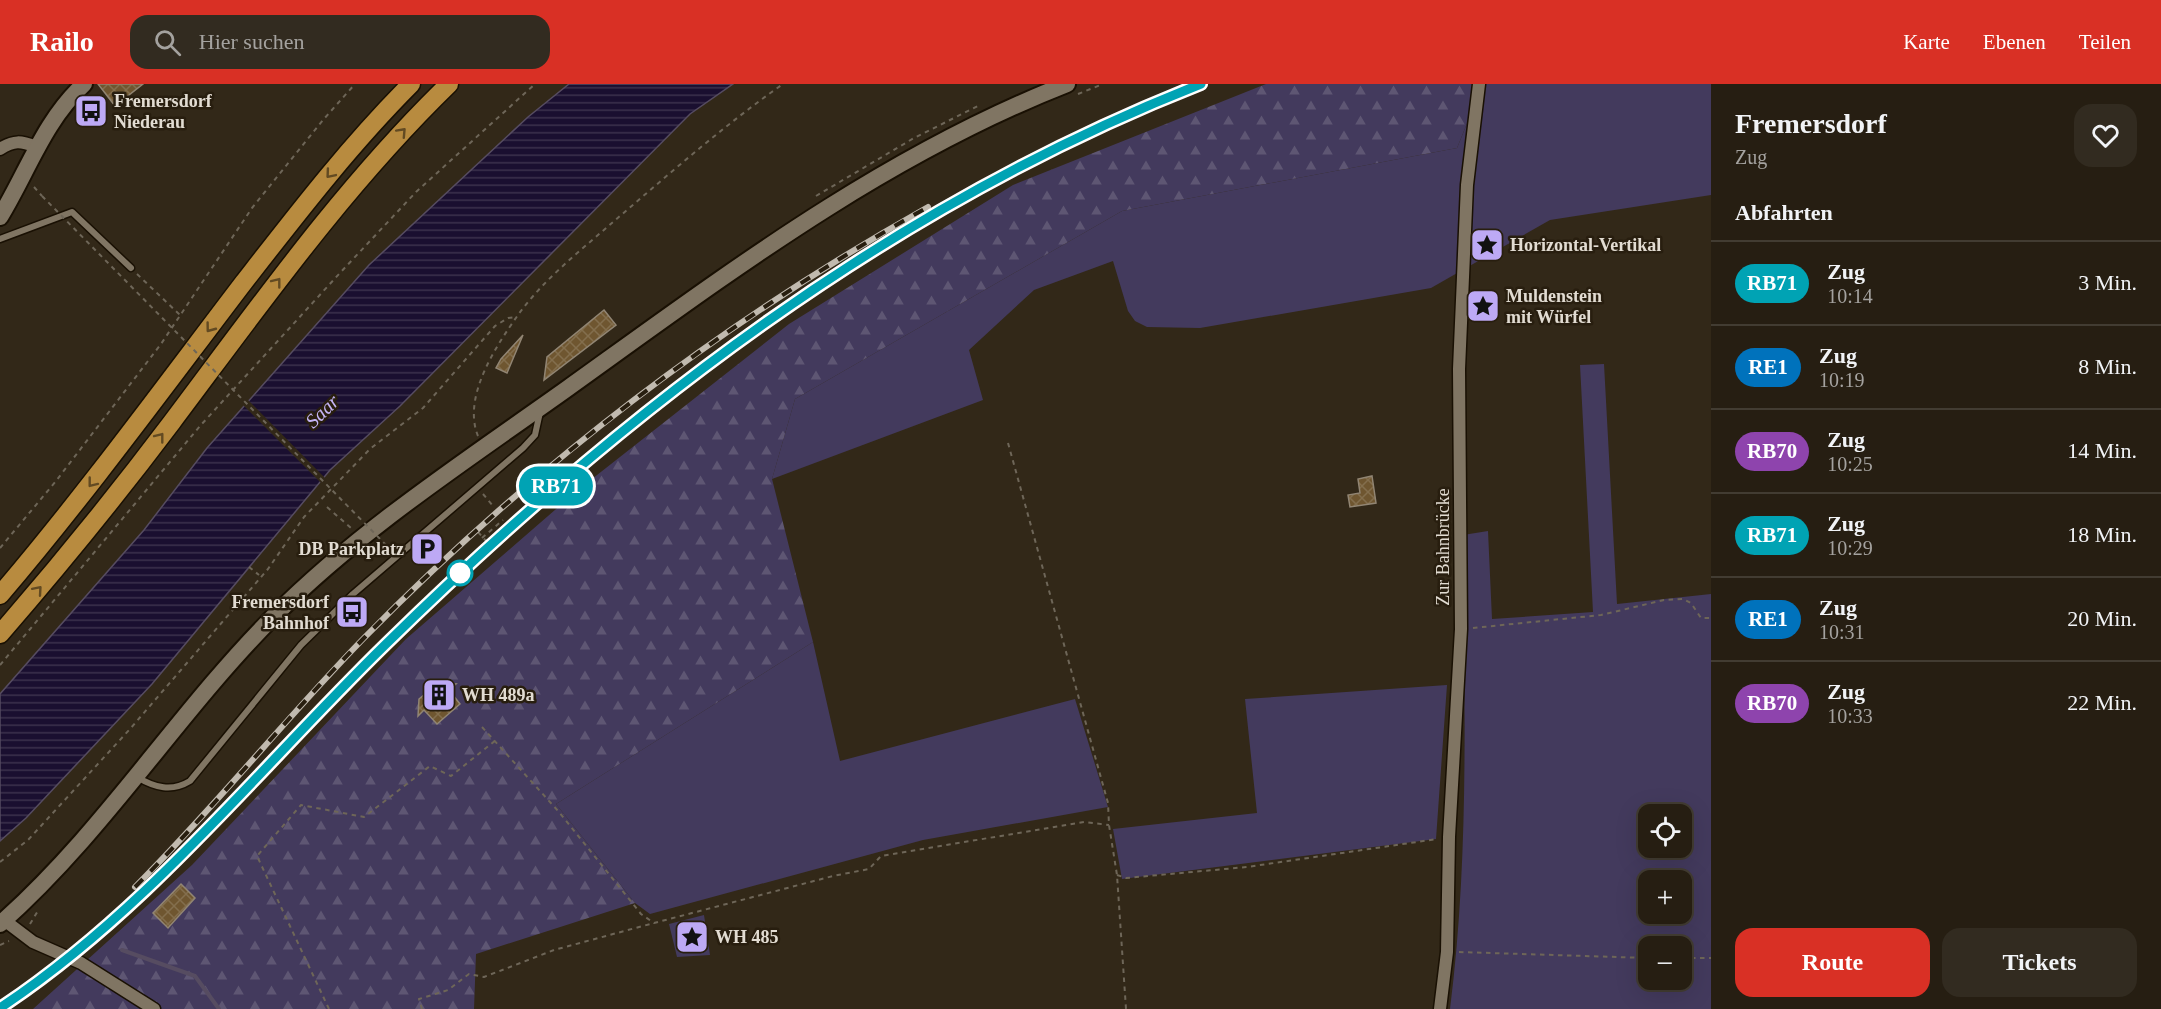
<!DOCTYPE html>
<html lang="de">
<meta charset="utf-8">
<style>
body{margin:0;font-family:"Times New Roman",serif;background:#322b20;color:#f1f3f6;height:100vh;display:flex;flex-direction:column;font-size:22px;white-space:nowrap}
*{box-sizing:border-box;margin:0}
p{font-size:20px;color:#a4a29f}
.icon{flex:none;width:33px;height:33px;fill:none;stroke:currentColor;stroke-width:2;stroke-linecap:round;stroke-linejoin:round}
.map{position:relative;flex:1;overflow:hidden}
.panel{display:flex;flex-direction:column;background:#261e12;width:450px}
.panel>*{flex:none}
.badge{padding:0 12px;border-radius:20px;font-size:21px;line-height:39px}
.fabs{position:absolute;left:1638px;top:720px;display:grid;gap:12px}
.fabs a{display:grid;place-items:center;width:54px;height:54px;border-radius:12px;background:#261e12;box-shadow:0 6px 24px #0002,0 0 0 2px #423c32;font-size:30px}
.map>.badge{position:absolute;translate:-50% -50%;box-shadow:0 0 0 3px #fff}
h2{padding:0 24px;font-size:22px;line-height:54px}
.round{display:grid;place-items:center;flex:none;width:63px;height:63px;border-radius:18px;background:#322b20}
.overview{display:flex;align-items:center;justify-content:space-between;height:102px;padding:0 24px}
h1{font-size:28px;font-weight:800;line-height:45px}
.button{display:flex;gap:12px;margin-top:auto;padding:12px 24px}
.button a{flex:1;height:69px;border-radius:18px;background:#d93025;color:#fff;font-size:24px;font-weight:800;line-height:69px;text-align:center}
.button a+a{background:#322b20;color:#f1f3f6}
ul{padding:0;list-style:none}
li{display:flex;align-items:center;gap:18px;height:84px;padding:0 24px;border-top:2px solid #423c32}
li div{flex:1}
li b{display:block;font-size:22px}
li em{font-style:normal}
li .badge{min-width:66px;font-weight:700;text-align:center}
header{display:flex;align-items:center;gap:36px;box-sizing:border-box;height:84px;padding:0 30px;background:#d93025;color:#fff}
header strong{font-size:28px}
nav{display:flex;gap:33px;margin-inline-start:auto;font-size:21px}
.search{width:420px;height:54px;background:#322b20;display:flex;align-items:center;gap:15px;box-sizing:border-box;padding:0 21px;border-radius:18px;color:#a4a29f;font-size:22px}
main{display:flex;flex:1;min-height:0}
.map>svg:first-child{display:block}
.green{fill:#433a5d;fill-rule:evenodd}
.forest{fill:url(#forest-firs)}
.water{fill:url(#water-rules);stroke:#564c61;stroke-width:1.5}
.pier{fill:#322818}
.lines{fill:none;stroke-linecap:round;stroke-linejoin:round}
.stream{stroke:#564c61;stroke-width:4}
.building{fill:url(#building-cross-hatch);stroke:#918573;stroke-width:1.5}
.service-casing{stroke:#191003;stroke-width:9}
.minor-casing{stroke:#191003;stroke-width:15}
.secondary-casing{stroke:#191003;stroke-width:20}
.motorway-casing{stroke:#191003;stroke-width:21}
.path{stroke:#6e6658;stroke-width:2;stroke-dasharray:4.5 4.5;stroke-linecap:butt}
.service{stroke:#807563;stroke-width:6}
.minor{stroke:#807563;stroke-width:12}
.secondary{stroke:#807563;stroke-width:16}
.motorway{stroke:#b88b3f;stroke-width:18}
.rail-casing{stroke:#c1baaf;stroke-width:6}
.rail{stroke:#281e0f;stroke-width:4;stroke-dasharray:11;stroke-linecap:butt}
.path-bridge{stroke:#6e6658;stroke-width:2;stroke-dasharray:4.5 4.5;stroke-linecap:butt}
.oneway{stroke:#624a22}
.line-casing{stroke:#fff;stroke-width:14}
.line{stroke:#00a3b4;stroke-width:9}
.stop-dot{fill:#fff;stroke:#00a3b4;stroke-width:3}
.labels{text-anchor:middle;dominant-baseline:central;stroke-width:5;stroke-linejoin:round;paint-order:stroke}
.poi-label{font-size:18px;font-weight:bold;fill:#e2dcd2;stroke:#281e0f;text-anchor:start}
.street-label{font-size:18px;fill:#e2dcd2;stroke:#281e0f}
.water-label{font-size:20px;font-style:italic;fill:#c3b3f5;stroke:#281e0f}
</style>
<header>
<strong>Railo</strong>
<div class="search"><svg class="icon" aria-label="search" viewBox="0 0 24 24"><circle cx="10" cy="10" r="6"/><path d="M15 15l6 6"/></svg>Hier suchen</div>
<nav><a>Karte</a><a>Ebenen</a><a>Teilen</a></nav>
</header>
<main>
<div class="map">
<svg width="1711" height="925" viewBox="0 0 1711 925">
<defs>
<pattern id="forest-firs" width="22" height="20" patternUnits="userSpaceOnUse" patternTransform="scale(1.5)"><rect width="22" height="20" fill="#433a5d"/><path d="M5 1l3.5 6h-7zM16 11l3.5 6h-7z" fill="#5e5673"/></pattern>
<pattern id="water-rules" width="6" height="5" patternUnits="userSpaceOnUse" patternTransform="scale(1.5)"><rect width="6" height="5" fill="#1a0f30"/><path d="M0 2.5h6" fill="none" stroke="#3b314d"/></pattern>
<pattern id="building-cross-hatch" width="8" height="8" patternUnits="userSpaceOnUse" patternTransform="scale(1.5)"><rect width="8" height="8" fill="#6f5630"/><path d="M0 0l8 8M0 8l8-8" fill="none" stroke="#836e4d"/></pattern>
</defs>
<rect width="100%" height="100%" fill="#322818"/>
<g class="green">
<path d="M1483 0H1711V111L1550 136 1431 204 1200 244 1147 243 1135 237 1128 227 1113 177 1034 206 969 266 983 316 772 395 795 315 1122 127 1457 64Z"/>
<path d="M1604 280 1617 520 1711 510V925H1450C1470 768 1464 609 1463 451L1488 447 1492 535 1593 528 1580 281ZM1648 730H1682V764H1648ZM1648 796H1682V830H1648ZM1648 862H1682V896H1648Z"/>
<path d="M813 558 840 677 1075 615 1108 723 923 756 650 830 635 819 556 720Z"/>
<path d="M1447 601 1436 755 1122 795 1113 745 1257 729 1245 615Z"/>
<path d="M704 831 710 871 677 873 669 840Z"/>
</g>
<path class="forest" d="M1266 0H1483L1457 64 1122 127 795 315 772 395 813 558 556 720 635 819 476 870 474 925H33L192 781 406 555 578 406 789 240 1013 101Z"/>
<path class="water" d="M569 0H733L690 30 400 322 330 386 152 600 26 734 0 757V610L144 446 207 364 369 181 528 33Z"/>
<path class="pier" d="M247 315 326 395 322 400 242 320Z"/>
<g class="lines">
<path class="stream" d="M122 866 195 892 219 925"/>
</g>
<g class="building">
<path d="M98 0H143L115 22Z"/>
<path d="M604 226 616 241 544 296 547 273Z"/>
<path d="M523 251 507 289 496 284 501 275Z"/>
<path d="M1372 392 1376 419 1350 423 1348 411 1360 409 1358 395Z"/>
<path d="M438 599 456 600 449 606 460 620 437 640 424 626 418 632 419 615Z"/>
<path d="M181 800 195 814 168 844 153 829Z"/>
</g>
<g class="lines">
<g class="service-casing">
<g id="service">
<path d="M0 155 72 128 131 184"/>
<path d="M137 693C155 704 172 708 190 697L301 561 353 510 523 364 535 351 540 328"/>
</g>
</g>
<g class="minor-casing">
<g id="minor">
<path d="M0 65C14 56 21 57 36 63"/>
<path d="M4 836 33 858 81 879 154 925"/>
<path d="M1440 925 1447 868 1449 753 1461 545 1459 285 1467 101 1479 0"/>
</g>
</g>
<g class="secondary-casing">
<g id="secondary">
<path d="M0 133C28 87 44 37 84 0"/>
<path d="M0 840C105 747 177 629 274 532 362 444 467 376 568 304 727 190 883 72 1067 0"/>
</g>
</g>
<g class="motorway-casing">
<g id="motorway">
<path d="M0 511C86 410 164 303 244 198 297 130 350 61 411 0"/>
<path d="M0 550C60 481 117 411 172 338 260 221 344 102 449 0"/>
</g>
</g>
<g class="path">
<path d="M1078 10 1103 0"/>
<path d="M34 103 42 112"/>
<path d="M816 112 914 54 978 22"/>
<path d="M137 190 180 231"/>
<path d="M478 352C462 313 496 262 518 231 543 196 580 167 613 138 668 91 723 42 783 0"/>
<path d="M1008 359 1108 719 1109 741 1117 791 1126 925"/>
<path d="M483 410 493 422"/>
<path d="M327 423 351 444"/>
<path d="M478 448 487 458"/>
<path d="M482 454 503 436"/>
<path d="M0 464 56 397 161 260 252 124 323 36 355 0"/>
<path d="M249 483 259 491"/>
<path d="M1473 544 1601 531 1664 516 1683 515 1691 519 1701 534H1711"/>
<path d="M0 581 200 342 339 190 416 108 535 0"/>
<path d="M482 643 559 728 641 830 654 839 833 792 869 785 881 772 1084 738 1109 741"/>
<path d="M0 778 28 756 130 645 268 485 304 433 370 365 423 324 495 242 508 234 516 233"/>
<path d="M1117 791 1126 794 1247 783 1437 755"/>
<path d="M30 840 39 825"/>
<path d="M0 861 9 857"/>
<path d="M1459 868 1648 874"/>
<path d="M1682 874H1711"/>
<path d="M329 925 257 772 301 721 364 733 430 682 451 692 496 656"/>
<path d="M422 925 419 915 448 906 469 890 484 893 554 866 654 839"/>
</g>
<use href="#service" class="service"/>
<use href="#minor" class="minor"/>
<use href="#secondary" class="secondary"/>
<use href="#motorway" class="motorway"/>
<g class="rail-casing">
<g id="rail">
<path d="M135 803C215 723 285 635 364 554 530 385 721 239 928 123"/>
<path d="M0 924C148 826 259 684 384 561 622 327 890 124 1201 0"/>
</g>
</g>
<use href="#rail" class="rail"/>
<path class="path-bridge" d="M42 112 391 466"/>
</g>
<defs><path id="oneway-chevron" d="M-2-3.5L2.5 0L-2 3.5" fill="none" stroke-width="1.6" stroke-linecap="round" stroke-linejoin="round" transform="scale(1.5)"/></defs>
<g class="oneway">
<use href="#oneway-chevron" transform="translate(402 48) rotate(-47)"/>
<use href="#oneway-chevron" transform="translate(330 90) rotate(130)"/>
<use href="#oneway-chevron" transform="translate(277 198) rotate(-52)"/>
<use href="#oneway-chevron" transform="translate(210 244) rotate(127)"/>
<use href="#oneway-chevron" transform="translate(160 353) rotate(-52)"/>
<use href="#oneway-chevron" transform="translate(92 399) rotate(128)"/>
<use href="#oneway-chevron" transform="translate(38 506) rotate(-49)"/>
</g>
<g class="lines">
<g class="line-casing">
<path id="line" d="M0 924C148 826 259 684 385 561 622 328 890 122 1201 0"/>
</g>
<use href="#line" class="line"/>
</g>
<defs>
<g id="bus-square" transform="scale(1.725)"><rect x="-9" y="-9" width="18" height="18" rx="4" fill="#bda9f5" stroke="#281e0f"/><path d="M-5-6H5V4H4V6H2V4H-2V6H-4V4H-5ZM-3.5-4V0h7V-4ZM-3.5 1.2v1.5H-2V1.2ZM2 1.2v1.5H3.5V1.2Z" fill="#111"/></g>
<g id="sight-square" transform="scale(1.725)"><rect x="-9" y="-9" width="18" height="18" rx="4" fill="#bda9f5" stroke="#281e0f"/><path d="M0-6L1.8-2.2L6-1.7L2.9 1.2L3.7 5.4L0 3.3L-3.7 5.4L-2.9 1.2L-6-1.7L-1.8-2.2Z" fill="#111"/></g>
<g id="parking-square" transform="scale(1.725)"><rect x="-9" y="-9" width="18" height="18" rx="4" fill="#bda9f5" stroke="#281e0f"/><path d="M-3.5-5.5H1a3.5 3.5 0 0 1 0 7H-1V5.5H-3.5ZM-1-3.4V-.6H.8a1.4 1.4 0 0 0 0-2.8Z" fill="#111"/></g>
<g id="building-square" transform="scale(1.725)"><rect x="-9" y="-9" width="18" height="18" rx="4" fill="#bda9f5" stroke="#281e0f"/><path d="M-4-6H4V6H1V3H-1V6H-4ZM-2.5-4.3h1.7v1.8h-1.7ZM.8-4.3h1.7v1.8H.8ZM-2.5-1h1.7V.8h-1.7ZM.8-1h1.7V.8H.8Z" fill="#111"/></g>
</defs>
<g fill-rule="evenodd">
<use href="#bus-square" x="91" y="27"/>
<use href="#sight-square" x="1487" y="161"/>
<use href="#sight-square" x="1483" y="222"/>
<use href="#parking-square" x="427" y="465"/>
<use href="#bus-square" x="352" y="528"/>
<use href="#building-square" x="439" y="611"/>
<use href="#sight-square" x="692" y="853"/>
</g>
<circle class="stop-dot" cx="460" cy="489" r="12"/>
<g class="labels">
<g class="poi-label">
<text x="114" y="17">Fremersdorf<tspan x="114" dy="21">Niederau</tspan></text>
<text x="1510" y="161">Horizontal-Vertikal</text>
<text x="1506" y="212">Muldenstein<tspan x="1506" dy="21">mit Würfel</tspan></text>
<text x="404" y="465" text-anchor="end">DB Parkplatz</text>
<text x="329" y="518" text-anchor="end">Fremersdorf<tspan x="329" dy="21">Bahnhof</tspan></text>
<text x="462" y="611">WH 489a</text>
<text x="715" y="853">WH 485</text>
</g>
<g class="street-label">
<text transform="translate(1443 463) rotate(-90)">Zur Bahnbrücke</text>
</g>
<g class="water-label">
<text transform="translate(322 327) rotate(-44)">Saar</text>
</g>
</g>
</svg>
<div class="fabs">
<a><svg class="icon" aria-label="locate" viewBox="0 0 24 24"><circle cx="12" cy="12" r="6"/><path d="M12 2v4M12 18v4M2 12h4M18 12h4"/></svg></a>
<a>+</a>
<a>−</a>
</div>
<b class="badge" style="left:556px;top:402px;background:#00a3b4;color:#fff">RB71</b>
</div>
<section class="panel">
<div class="overview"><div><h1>Fremersdorf</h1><p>Zug</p></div><a class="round"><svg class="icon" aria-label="heart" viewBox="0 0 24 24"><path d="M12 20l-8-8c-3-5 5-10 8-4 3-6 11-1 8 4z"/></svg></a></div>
<h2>Abfahrten</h2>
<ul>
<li><span class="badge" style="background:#00a3b4;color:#fff">RB71</span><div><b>Zug</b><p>10:14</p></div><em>3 Min.</em></li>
<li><span class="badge" style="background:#0072bc;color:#fff">RE1</span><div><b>Zug</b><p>10:19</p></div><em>8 Min.</em></li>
<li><span class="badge" style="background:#8e44ad;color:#fff">RB70</span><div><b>Zug</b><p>10:25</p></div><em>14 Min.</em></li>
<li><span class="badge" style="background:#00a3b4;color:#fff">RB71</span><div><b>Zug</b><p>10:29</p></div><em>18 Min.</em></li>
<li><span class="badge" style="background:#0072bc;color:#fff">RE1</span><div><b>Zug</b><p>10:31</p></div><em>20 Min.</em></li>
<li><span class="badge" style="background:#8e44ad;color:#fff">RB70</span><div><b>Zug</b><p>10:33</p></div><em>22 Min.</em></li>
</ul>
<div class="button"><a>Route</a><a>Tickets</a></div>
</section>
</main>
